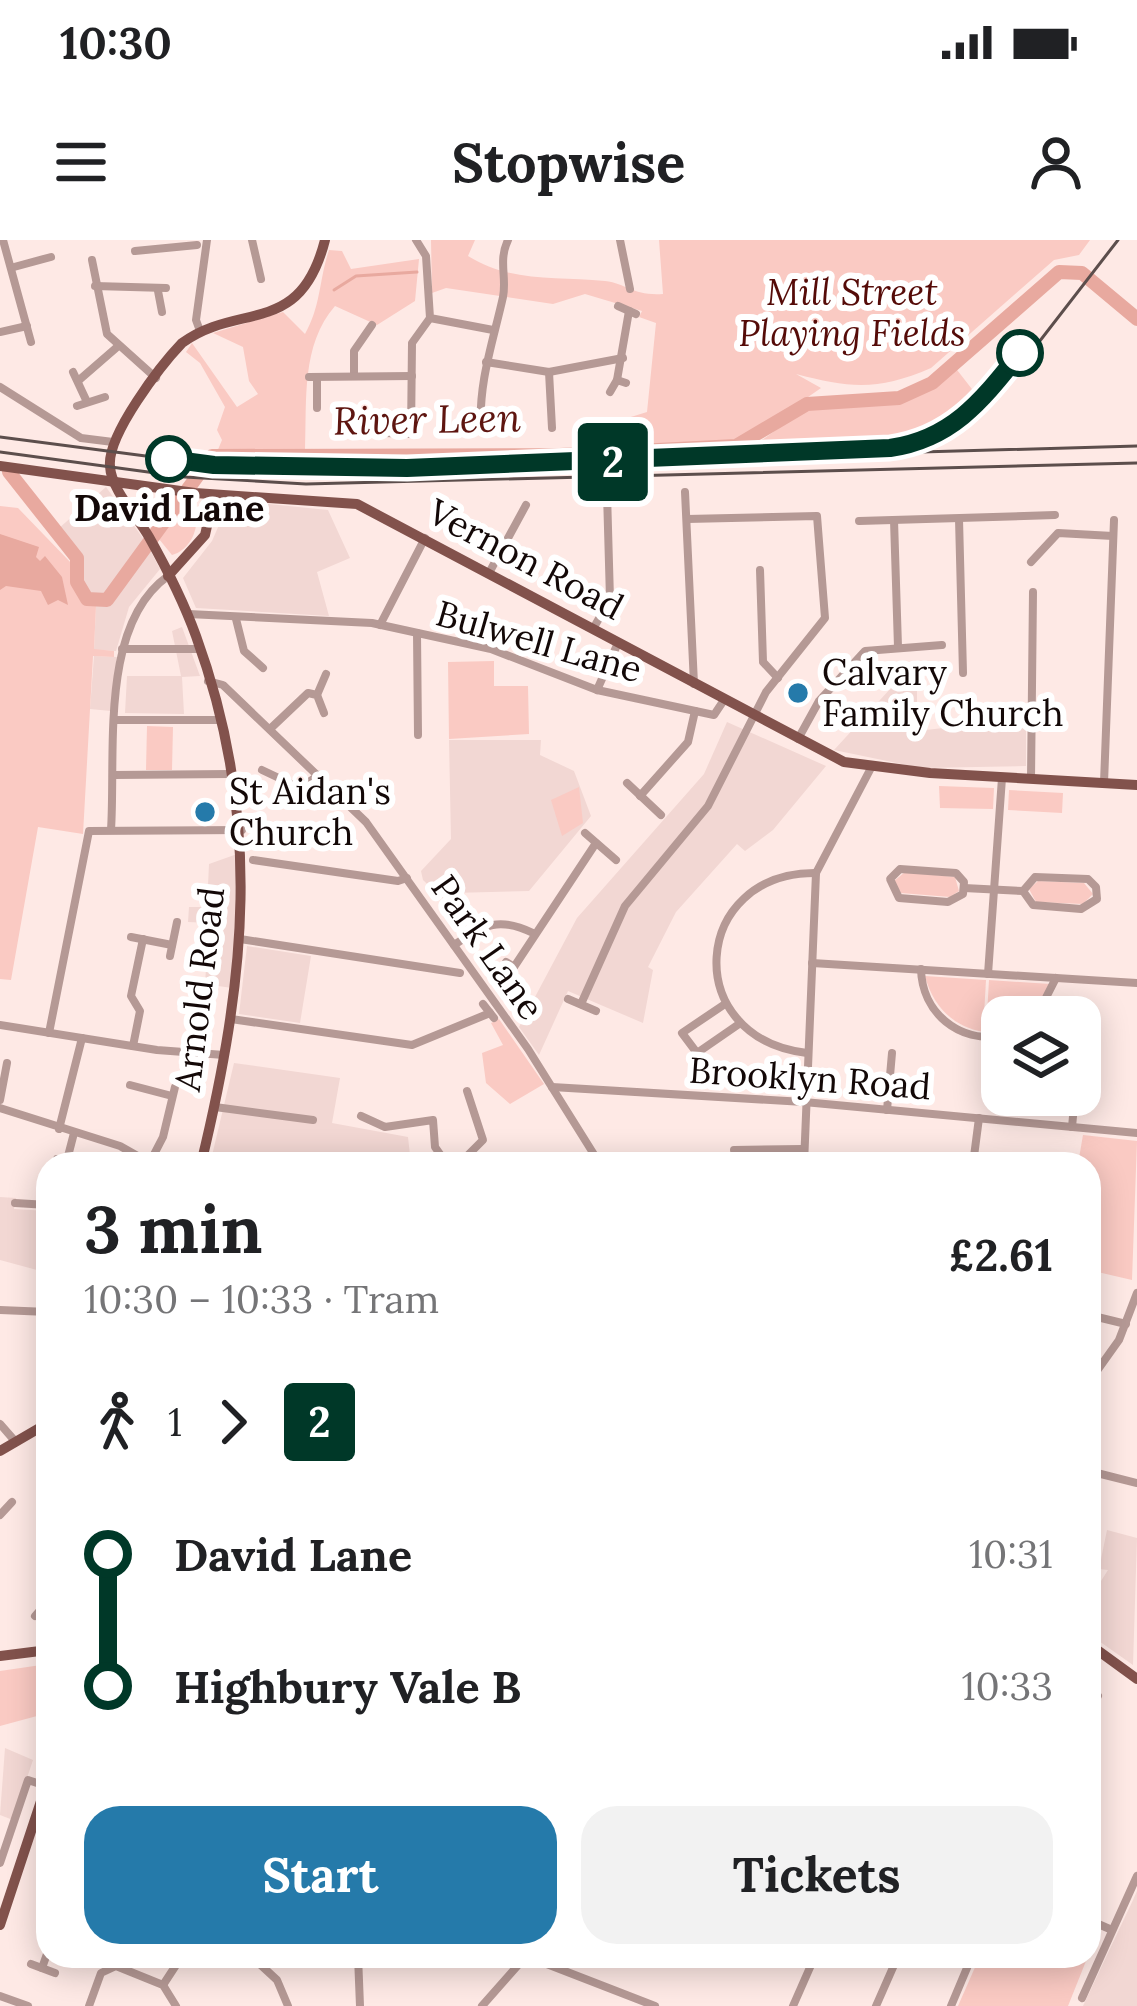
<!DOCTYPE html>
<meta charset="utf-8">
<style>
body{margin:0;font-family:Lora,serif;background:#f2f2f2;color:#202124;height:100vh;display:flex;flex-direction:column;font-size:45px;white-space:nowrap}
*{box-sizing:border-box;margin:0}
p{font-size:39px;color:#757577}
.icon{flex:none;width:66px;height:66px;fill:none;stroke:currentColor;stroke-width:2;stroke-linecap:round;stroke-linejoin:round}
.map{position:relative;flex:1;overflow:hidden}
.details{position:absolute;left:36px;top:912px;width:1065px;height:816px;display:flex;flex-direction:column;background:#fff;border-radius:36px;box-shadow:0 6px 30px #0003}
.details>*{flex:none}
.badge{padding:0 24px;border-radius:9px;font-size:42px;line-height:78px}
.buttons{position:absolute;left:981px;top:756px;display:grid;gap:24px}
.buttons a{display:grid;place-items:center;width:120px;height:120px;border-radius:24px;background:#fff;box-shadow:0 6px 30px #0003;font-size:60px}
.map>.badge{position:absolute;translate:-50% -50%;box-shadow:0 0 0 6px #fff}
.legs{display:flex;align-items:center;gap:18px;height:132px;padding:0 48px;font-size:39px}
.legs p{margin-inline-start:auto}
.summary{display:flex;align-items:center;justify-content:space-between;height:204px;padding:0 48px}
h1{font-size:66px;font-weight:800;line-height:90px}
.primary-button{display:flex;gap:24px;margin-top:auto;padding:24px 48px}
.primary-button a{flex:1;height:138px;border-radius:36px;background:#257aaa;color:#fff;font-size:48px;font-weight:800;line-height:138px;text-align:center}
.primary-button a+a{background:#f2f2f2;color:#202124}
ul{padding:0 48px;list-style:none}
li{display:flex;align-items:center;gap:42px;height:132px;font-size:45px}
li i{display:grid;place-items:center;width:18px;height:100%;margin:0 15px;background:currentColor}
li i::after{content:'';width:30px;height:30px;margin:-15px;border:9px solid;border-radius:50%;background:#fff}
li p{margin-inline-start:auto}
li:first-child i{background:linear-gradient(#0000 50%,currentColor 0)}
li:last-child i{background:linear-gradient(currentColor 50%,#0000 0)}
.status{display:flex;justify-content:space-between;align-items:center;height:84px;padding:0 60px;background:#fff;direction:ltr}
.status svg{height:33px;fill:currentColor}
header{display:flex;justify-content:space-between;align-items:center;height:156px;padding:0 48px;background:#fff;font-size:54px;font-weight:800}
.map>svg:first-child{display:block}
.built{fill:#f2d7d3}
.green{fill:#facac3}
.water{fill:#e8a99f}
.lines{fill:none;stroke-linecap:round;stroke-linejoin:round}
.stream{stroke:#e8a99f;stroke-width:3}
.river{stroke:#e8a99f;stroke-width:14}
.minor{stroke:#b59995;stroke-width:8}
.major{stroke:#82524c;stroke-width:10}
.tram{stroke:#5c4e4c;stroke-width:3}
.rail{stroke:#5c4e4c;stroke-width:3}
.line-1-casing{stroke:#fff;stroke-width:27}
.line-1{stroke:#003828;stroke-width:18}
.stop-1-dot{fill:#fff;stroke:#003828;stroke-width:6}
.poi-dot{fill:#257aaa;stroke:#fff;stroke-width:4.5}
.labels{text-anchor:middle;dominant-baseline:central;stroke-width:12;stroke-linejoin:round;paint-order:stroke}
.park-label{font-size:36px;font-style:italic;fill:#550b08;stroke:#fff}
.stop-label{font-size:36px;font-weight:bold;fill:#130807;stroke:#fff}
.street-label{font-size:36px;fill:#130807;stroke:#fff}
.poi-label{font-size:36px;fill:#130807;stroke:#fff;text-anchor:start}
.water-label{font-size:39px;font-style:italic;fill:#5e1510;stroke:#fff}
</style>
<div class="status"><b>10:30</b><svg viewBox="0 0 49 12"><path d="M0 12V9h3v3zM5 12V6h3v6zM10 12V3h3v9zM15 12V0h3v12zM26 1h20v11H26zM47 4h2v5h-2z"/></svg></div>
<header><svg class="icon" aria-label="menu" viewBox="0 0 24 24"><path d="M4 6h16M4 12h16M4 18h16"/></svg>Stopwise<svg class="icon" aria-label="person" viewBox="0 0 24 24"><circle cx="12" cy="8" r="4"/><path d="M4 21q1-7 8-7t8 7"/></svg></header>
<div class="map">
<svg width="1137" height="1766" viewBox="0 0 1137 1766">
<rect width="100%" height="100%" fill="#fee9e5"/>
<g class="built">
<path d="M106 247 145 301 115 348 93 358 83 350 81 322 58 289Z"/>
<path d="M238 261 328 270 350 318 317 332 329 376 196 368 183 338 212 301 226 269Z"/>
<path d="M148 306 160 329 129 367 116 411 94 410 96 366 116 356Z"/>
<path d="M182 387 200 436 182 437 184 474 125 473 127 436H181L172 391Z"/>
<path d="M94 416 117 417 111 471 90 469Z"/>
<path d="M917 435V491L987 483 1026 487V526L921 528 834 510 902 436Z"/>
<path d="M727 482 826 526 773 590 745 611 737 604 676 672 648 727 653 730 643 783 568 751 539 815 519 787 577 678 704 534Z"/>
<path d="M449 500H541L540 515 574 531 591 576 529 651 452 653 444 660 423 640 421 631 451 599Z"/>
<path d="M240 613 232 748 205 744 209 683 188 682 189 667H207L209 624Z"/>
<path d="M247 706 311 716 300 783 239 774Z"/>
<path d="M234 823 340 838 332 883 408 897 411 924H210Z"/>
<path d="M0 957 16 958 14 969 48 971V1033L0 1020Z"/>
<path d="M1107 1290 1137 1298 1133 1425 1089 1394V1360L1108 1330 1099 1329Z"/>
<path d="M5 1508 33 1520 13 1580 0 1575Z"/>
<path d="M1137 1651V1766H1083L1133 1660Z"/>
</g>
<g class="green">
<path d="M431 0H475L468 16C511 43 556 36 605 41 628 44 633 56 663 54L659 0H1090L1079 15 1054 20 931 128C878 151 850 148 796 134L821 148 736 207 581 204 579 193 647 172 656 83 639 77 642 71 585 54 553 64 446 48 432 53Z"/>
<path d="M329 10 342 11 351 29 419 19 415 61 377 85 335 66C301 105 307 160 305 209L217 212 222 200 217 190 225 167 200 123 186 112 192 103 237 167 258 154 249 141 243 107 213 93 283 72 305 94C321 66 319 40 329 10Z"/>
<path d="M954 126 975 153C950 184 906 207 867 199L866 205 749 209 816 162 882 160 930 142Z"/>
<path d="M189 259C204 277 195 308 172 315L159 299Z"/>
<path d="M0 266 18 268 73 325 78 357 96 366 94 409 114 411V417L93 416 83 594 38 587 11 740 0 739Z"/>
<path d="M494 421V446H528L529 494 449 499 448 422Z"/>
<path d="M147 486 173 487 172 530H146Z"/>
<path d="M939 546 994 548 993 569 940 568Z"/>
<path d="M579 547 583 583 562 596 551 560Z"/>
<path d="M1009 550 1063 553 1062 573 1008 570Z"/>
<path d="M905 632 955 637 959 651 950 657 901 653 894 641Z"/>
<path d="M1038 641 1084 643 1093 654 1083 664 1036 662 1029 649Z"/>
<path d="M925 736 986 740 983 792C952 786 933 766 925 736Z"/>
<path d="M989 740 1050 744 1029 777H1002V790L986 792Z"/>
<path d="M499 779 544 844 510 864 486 843 482 813 503 805 491 783Z"/>
<path d="M1083 895 1137 901 1132 1040 1089 1030V924H1078Z"/>
<path d="M48 1424V1473L0 1486V1431Z"/>
<path d="M980 1716H1088L1068 1766H958Z"/>
</g>
<path class="water" d="M0 294 39 307 36 317 40 321 45 316 62 337 68 365 58 360 48 365 41 351 6 346 0 350Z"/>
<g class="lines">
<path class="stream" d="M334 50 356 36 417 32"/>
<path class="river" d="M9 232 77 318V342L87 359 107 360 212 216 560 215 736 206 807 164 899 158 932 143 1059 32 1082 33 1137 79"/>
<g class="minor">
<path d="M3 0 31 102"/>
<path d="M252 0 261 39"/>
<path d="M416 0 426 16 430 78 493 90"/>
<path d="M620 0 630 49"/>
<path d="M135 11 197 5"/>
<path d="M92 20 107 94 156 138"/>
<path d="M14 27 51 17"/>
<path d="M95 46 166 48"/>
<path d="M158 51 162 72"/>
<path d="M618 66 636 74"/>
<path d="M200 91 196 80 207 0"/>
<path d="M0 92 27 86"/>
<path d="M486 122 549 132 623 118"/>
<path d="M73 132 87 162"/>
<path d="M549 132 552 188"/>
<path d="M354 134V111L372 85"/>
<path d="M309 137 412 136"/>
<path d="M617 140 629 71"/>
<path d="M78 141 116 108"/>
<path d="M0 147 81 198 113 202"/>
<path d="M610 152 617 140 626 143"/>
<path d="M77 166 105 157"/>
<path d="M317 168V138"/>
<path d="M490 190 481 191C478 143 493 102 503 57 507 37 498 21 508 0"/>
<path d="M385 193 411 194 412 103 430 78"/>
<path d="M685 252 694 444"/>
<path d="M959 279 963 433"/>
<path d="M894 280 898 407"/>
<path d="M859 281 1055 275"/>
<path d="M1031 322 1058 293 1113 296"/>
<path d="M760 330 763 422 778 438"/>
<path d="M489 333 526 265"/>
<path d="M188 374 372 383 491 409 597 450 714 475 724 460"/>
<path d="M236 379 244 411 263 428"/>
<path d="M380 385 425 298"/>
<path d="M593 389 610 359 607 253"/>
<path d="M417 393 418 495"/>
<path d="M122 409H200"/>
<path d="M208 441 223 445 366 582 528 809 600 924"/>
<path d="M597 450 618 403"/>
<path d="M317 455 326 434"/>
<path d="M117 480H217"/>
<path d="M270 489 308 453 317 455 324 473"/>
<path d="M798 499 819 461 865 411 942 405"/>
<path d="M262 530 300 548 319 535"/>
<path d="M114 535 230 534"/>
<path d="M1031 539 1033 352"/>
<path d="M627 543 661 575"/>
<path d="M1104 543 1114 280"/>
<path d="M640 556 688 502 695 471"/>
<path d="M111 590C116 513 99 385 168 336"/>
<path d="M585 593 616 620"/>
<path d="M253 620 398 641 407 638"/>
<path d="M900 629 956 633 964 642 963 654 948 662 899 658 890 639Z"/>
<path d="M1035 637 1088 639 1096 647 1097 659 1081 669 1033 665 1023 651Z"/>
<path d="M964 648 1023 651"/>
<path d="M131 697 172 705"/>
<path d="M240 699 460 733"/>
<path d="M454 705C485 685 498 676 533 693"/>
<path d="M170 716 177 682"/>
<path d="M506 722 514 727 596 603"/>
<path d="M812 723 1137 743"/>
<path d="M921 729C922 773 959 803 1002 796"/>
<path d="M988 734 1002 538"/>
<path d="M568 759 596 771"/>
<path d="M483 764 494 778"/>
<path d="M581 764 625 666 708 566 766 452 825 378 817 276 687 279"/>
<path d="M725 764 682 793 697 813 739 784"/>
<path d="M1036 777 1056 738"/>
<path d="M231 779 412 805 490 773"/>
<path d="M0 785 157 810 224 815"/>
<path d="M49 793 89 591 242 590"/>
<path d="M133 806 140 771 131 756 143 699"/>
<path d="M807 813C679 798 691 632 816 633"/>
<path d="M130 845 172 856"/>
<path d="M552 847 804 862 1137 893"/>
<path d="M0 860 7 823"/>
<path d="M215 867 313 880"/>
<path d="M0 868 120 906 150 923"/>
<path d="M887 870 892 813"/>
<path d="M361 876 385 887 433 880 435 907 447 924"/>
<path d="M1072 887 1075 855"/>
<path d="M59 889 82 798"/>
<path d="M734 910 803 909"/>
<path d="M57 919 77 922"/>
<path d="M67 920 74 893"/>
<path d="M149 924 163 897 175 847"/>
<path d="M459 924 483 900 467 851"/>
<path d="M804 924 816 633 871 528"/>
<path d="M973 924 979 878"/>
<path d="M15 963 48 965"/>
<path d="M0 1070 48 1072"/>
<path d="M1089 1075 1126 1084"/>
<path d="M1089 1142 1119 1100 1137 1053"/>
<path d="M0 1184 14 1200"/>
<path d="M1089 1231 1137 1243"/>
<path d="M0 1275 12 1262"/>
<path d="M35 1376 48 1361"/>
<path d="M1089 1473 1098 1456"/>
<path d="M0 1623 28 1540 46 1546"/>
<path d="M1089 1680 1112 1690"/>
<path d="M251 1716 277 1740 288 1766"/>
<path d="M358 1716 360 1766"/>
<path d="M526 1716 655 1766"/>
<path d="M725 1716 730 1722 742 1716"/>
<path d="M31 1724 55 1733"/>
<path d="M42 1728 48 1711"/>
<path d="M163 1745 182 1716"/>
<path d="M0 1756 28 1766"/>
<path d="M1082 1758 1137 1636"/>
<path d="M89 1766 101 1733 116 1726 163 1745 176 1766"/>
<path d="M482 1766 526 1716"/>
<path d="M793 1766 815 1716"/>
<path d="M876 1766 898 1716"/>
<path d="M951 1766 972 1716"/>
</g>
<g class="major">
<path d="M0 226 195 253 357 264 844 522 930 533 1137 545"/>
<path d="M168 336 205 295 214 255"/>
<path d="M201 924C246 738 263 580 196 396 184 363 167 329 149 297 138 277 111 250 110 226 107 195 161 125 182 103 240 61 300 98 325 0"/>
<path d="M0 1211 48 1183"/>
<path d="M1089 1404 1137 1439"/>
<path d="M0 1416 48 1410"/>
<path d="M0 1685 48 1540"/>
</g>
<g class="tram">
<path d="M0 197 207 224 356 228 1137 206"/>
<path d="M936 205 988 168 1118 0"/>
</g>
<path class="rail" d="M0 212 185 237 306 244 1137 223"/>
</g>
<g class="lines">
<g class="line-1-casing">
<path id="line-1" d="M169 219 214 225 407 228 890 208C953 199 983 159 1020 113"/>
</g>
<use href="#line-1" class="line-1"/>
</g>
<g class="stop-1-dot">
<circle cx="1020" cy="113" r="21"/>
<circle cx="169" cy="219" r="21"/>
</g>
<g class="poi-dot">
<circle cx="798" cy="453" r="12"/>
<circle cx="205" cy="572" r="12"/>
</g>
<g class="labels">
<g class="park-label">
<text x="852" y="52">Mill Street<tspan x="852" dy="41">Playing Fields</tspan></text>
</g>
<g class="stop-label">
<text x="169" y="268">David Lane</text>
</g>
<g class="street-label">
<text transform="translate(526 319) rotate(28)">Vernon Road</text>
<text transform="translate(539 401) rotate(16)">Bulwell Lane</text>
<text transform="translate(488 707) rotate(55)">Park Lane</text>
<text transform="translate(199 749) rotate(-83)">Arnold Road</text>
<text transform="translate(810 838) rotate(4)">Brooklyn Road</text>
</g>
<g class="poi-label">
<text x="822" y="432">Calvary<tspan x="822" dy="41">Family Church</tspan></text>
<text x="229" y="551">St Aidan's<tspan x="229" dy="41">Church</tspan></text>
</g>
<g class="water-label">
<text transform="translate(427 179) rotate(-1)">River Leen</text>
</g>
</g>
</svg>
<div class="buttons">
<a><svg class="icon" aria-label="layers" viewBox="0 0 24 24"><path d="M12 4l9 5-9 5-9-5zM3 14l9 5 9-5"/></svg></a>
</div>
<b class="badge" style="left:613px;top:222px;background:#003828;color:#fff">2</b>
<section class="details">
<div class="summary"><div><h1>3 min</h1><p>10:30 – 10:33 · Tram</p></div><b>£2.61</b></div>
<div class="legs"><svg class="icon" aria-label="walk" viewBox="0 0 24 24"><circle cx="13" cy="4" r="2"/><path d="M13 8l-2 6 4 7M11 14l-3 7M7 12l3-4h3l4 4"/></svg>1<svg class="icon" aria-label="forward" viewBox="0 0 24 24"><path d="M9 5l7 7-7 7"/></svg><b class="badge" style="background:#003828;color:#fff">2</b></div>
<ul>
<li><i style="color:#003828"></i><b>David Lane</b><p>10:31</p></li>
<li><i style="color:#003828"></i><b>Highbury Vale B</b><p>10:33</p></li>
</ul>
<div class="primary-button"><a>Start</a><a>Tickets</a></div>
</section>
</div>
